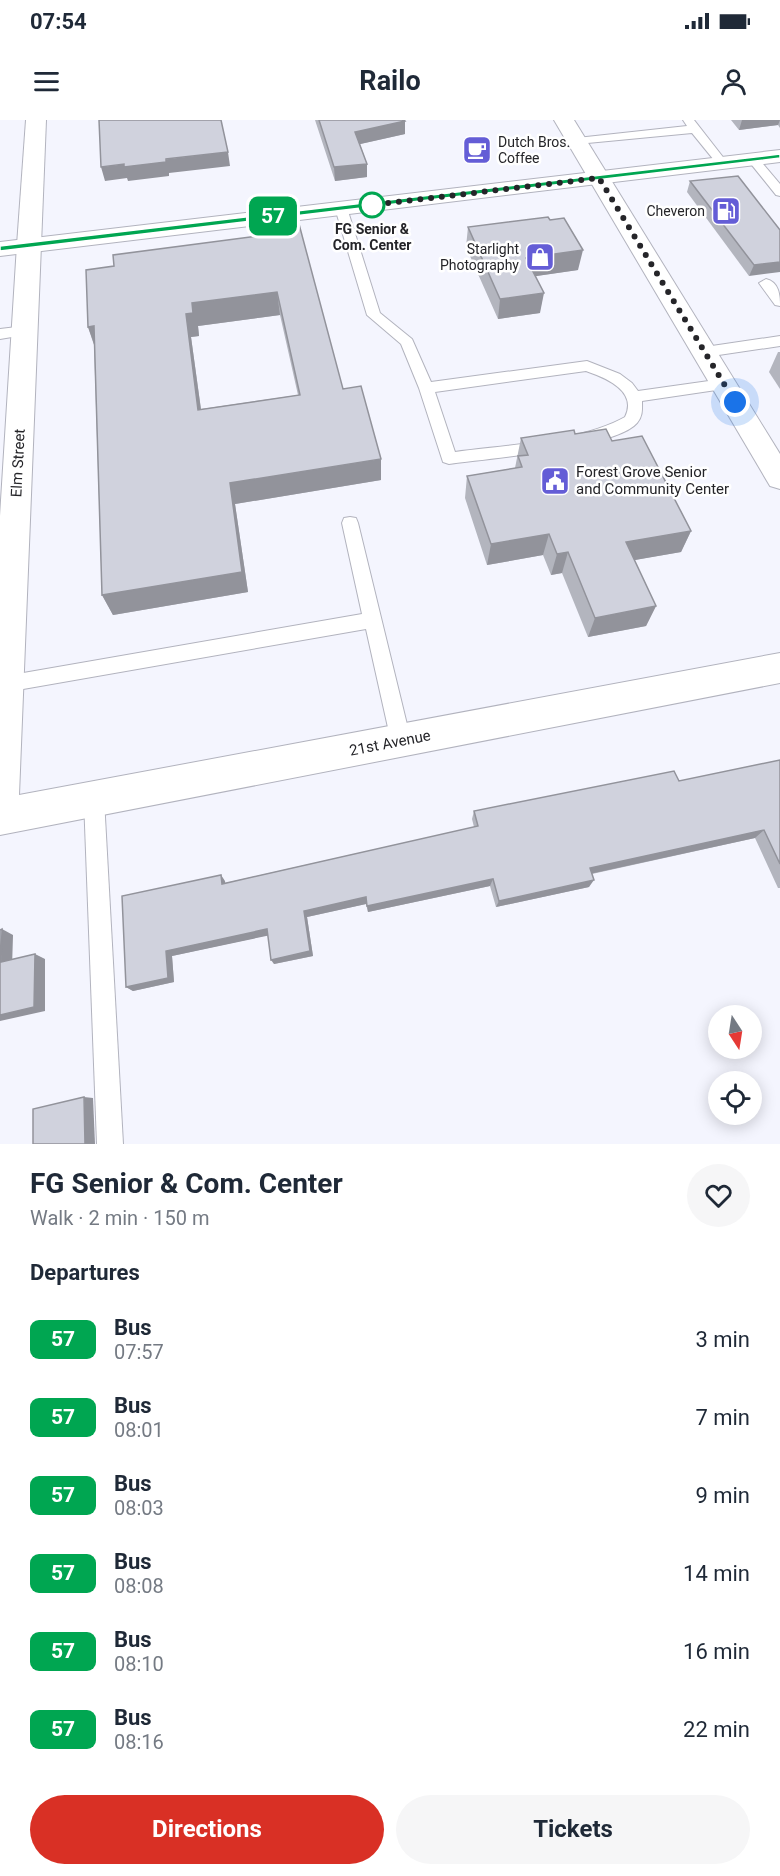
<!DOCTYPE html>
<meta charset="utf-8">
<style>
body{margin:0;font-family:Roboto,sans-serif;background:#f6f6f7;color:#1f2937;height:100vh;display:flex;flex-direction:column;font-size:22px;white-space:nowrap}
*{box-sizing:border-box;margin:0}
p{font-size:20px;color:#747a83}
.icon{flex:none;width:33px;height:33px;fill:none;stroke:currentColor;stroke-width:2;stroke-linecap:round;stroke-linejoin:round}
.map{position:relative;height:1024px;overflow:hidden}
.details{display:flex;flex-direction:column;background:#fff;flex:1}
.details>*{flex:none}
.badge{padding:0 12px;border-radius:9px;font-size:21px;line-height:39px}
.needle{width:39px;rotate:168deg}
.fabs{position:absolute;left:708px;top:885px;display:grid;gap:12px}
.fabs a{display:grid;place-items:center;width:54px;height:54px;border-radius:50%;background:#fff;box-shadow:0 3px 15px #0003;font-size:30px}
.you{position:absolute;width:30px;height:30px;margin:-15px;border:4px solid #fff;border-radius:50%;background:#1a73e8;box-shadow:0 0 0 9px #1a73e833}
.map>.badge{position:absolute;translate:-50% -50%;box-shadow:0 0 0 3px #fff}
h2{padding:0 30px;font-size:22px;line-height:54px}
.round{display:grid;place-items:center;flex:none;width:63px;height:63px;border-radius:32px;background:#f6f6f7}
.overview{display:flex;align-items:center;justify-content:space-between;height:102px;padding:0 30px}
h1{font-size:28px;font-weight:700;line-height:45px}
.cta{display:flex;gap:12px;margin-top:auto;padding:12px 30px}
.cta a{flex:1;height:69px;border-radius:36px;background:#d93025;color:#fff;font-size:24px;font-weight:700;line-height:69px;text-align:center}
.cta a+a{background:#f6f6f7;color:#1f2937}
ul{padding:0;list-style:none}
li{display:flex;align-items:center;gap:18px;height:78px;padding:0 30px}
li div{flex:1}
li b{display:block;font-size:22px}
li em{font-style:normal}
li .badge{min-width:66px;font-weight:700;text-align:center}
.status{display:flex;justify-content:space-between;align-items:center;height:42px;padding:0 30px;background:#fff;direction:ltr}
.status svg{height:16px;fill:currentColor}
header{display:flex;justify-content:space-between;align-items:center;height:78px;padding:0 30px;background:#fff;font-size:27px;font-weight:700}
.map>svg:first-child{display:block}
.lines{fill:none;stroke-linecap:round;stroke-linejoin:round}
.service-casing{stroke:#b2b3be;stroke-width:2}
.minor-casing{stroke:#b2b3be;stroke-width:2}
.tertiary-casing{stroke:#b2b3be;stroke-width:2}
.primary-casing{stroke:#b2b3be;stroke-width:2}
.service{fill:#fff;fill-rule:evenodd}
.minor{fill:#fff;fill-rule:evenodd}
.tertiary{fill:#fff;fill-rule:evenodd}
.primary{fill:#fff;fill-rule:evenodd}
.wall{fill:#b3b5be;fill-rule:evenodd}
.shaded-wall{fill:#92939b}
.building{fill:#d0d2dd;stroke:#92939b;stroke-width:1.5;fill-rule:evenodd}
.line{fill:#00a651;stroke:#fff;stroke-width:1.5}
.walk{stroke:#252529;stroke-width:6;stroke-dasharray:0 10.8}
.stop-dot{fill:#fff;stroke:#00a651;stroke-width:3}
.labels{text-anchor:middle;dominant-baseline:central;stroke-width:5;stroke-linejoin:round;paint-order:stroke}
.far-poi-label{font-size:14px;fill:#252529;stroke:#fff;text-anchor:end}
.far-stop-label{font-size:14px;font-weight:bold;fill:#252529;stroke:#fff}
.street-label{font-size:15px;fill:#252529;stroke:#fff}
.poi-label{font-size:15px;fill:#252529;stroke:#fff;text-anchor:start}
</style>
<div class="status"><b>07:54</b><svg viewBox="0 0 49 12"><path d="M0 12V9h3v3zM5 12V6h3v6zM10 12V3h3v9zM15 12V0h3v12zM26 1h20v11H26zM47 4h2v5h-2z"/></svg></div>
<header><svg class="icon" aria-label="menu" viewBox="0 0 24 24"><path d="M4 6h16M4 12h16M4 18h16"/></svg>Railo<svg class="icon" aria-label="person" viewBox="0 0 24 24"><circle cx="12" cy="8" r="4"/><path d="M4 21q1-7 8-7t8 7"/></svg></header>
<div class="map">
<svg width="780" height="1024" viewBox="0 0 780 1024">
<rect width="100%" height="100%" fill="#f4f5fe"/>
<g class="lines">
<g class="service-casing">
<g id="service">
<path d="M683 0H694L726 41V45H718L692 13 577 24 571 21 577 18 687 6Z"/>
<path d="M753 36 757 37 780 64V76L776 75 747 39Z"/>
<path d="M341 84 347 88 380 193 412 219 431 262 587 241 620 254 632 263 638 271 723 259 730 264 723 269 642 281C642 289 643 296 637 303 616 328 485 339 449 344L443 342 419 268 401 224 367 195 335 88ZM586 251C606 258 638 271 625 297 581 322 505 325 455 332L435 272Z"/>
<path d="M766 159C779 162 780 175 780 186L775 185 759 163Z"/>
<path d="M25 206 32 211 30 214 0 219V209Z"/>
<path d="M780 216V226L705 237 698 232 705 227Z"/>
<path d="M350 397 356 398 358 403 411 621 408 627 401 630 394 627 391 621 366 509 6 572 0 570V558L6 556 362 494 342 403 344 398Z"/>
<path d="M94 669 101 672 104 679 123 1024H97L84 679 87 672Z"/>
</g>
</g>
<g class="minor-casing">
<g id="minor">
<path d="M554 0H574L780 334V369L770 366Z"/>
<path d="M29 118 37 120 41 125 19 675 780 533V563L0 715V396L17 125 21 120Z"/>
</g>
</g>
<g class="tertiary-casing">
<path id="tertiary" d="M26 0H46L41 125 37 130 29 132 21 130 17 125Z"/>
</g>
<g class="primary-casing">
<path id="primary" d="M780 30V42L0 136V122Z"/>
</g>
<use href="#service" class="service"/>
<use href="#minor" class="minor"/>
<use href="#tertiary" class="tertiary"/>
<use href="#primary" class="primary"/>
</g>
<g class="wall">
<path d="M315 0H404L405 14 360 24 367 44V57L335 61Z"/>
<path d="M731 0H780V8L778 5 739 10Z"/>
<path d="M690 61 780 110 749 156 687 72Z"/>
<path d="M550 100 578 150 536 156 540 193 498 199 466 127 468 107Z"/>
<path d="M263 108 343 269 381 360 235 384 248 472 113 495 102 475 94 225 88 207 264 115ZM280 195 298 275 201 289 191 217 199 216 198 206Z"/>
<path d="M778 232H780V269L769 252Z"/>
<path d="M575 314 612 321 691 411 681 432 634 440 656 486 646 506 588 517 562 453 551 455 543 435 487 445 465 378 467 356 515 348 521 318Z"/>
<path d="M780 640V768H778L755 718 592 754 589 767 496 787 490 766 368 792 366 784 307 797 313 836 274 844 268 815 172 836 174 862 133 871 126 867 221 755 225 763 474 707 472 699 474 691 679 661Z"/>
</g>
<g class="shaded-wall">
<path d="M742 0H780L778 5 739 10Z"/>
<path d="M405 1V14L356 25 355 12Z"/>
<path d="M228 32 230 46 169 53V56L128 61 127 58 105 61 101 47Z"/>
<path d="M367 44V57L335 61 334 47Z"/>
<path d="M583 130 578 150 523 158 526 138Z"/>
<path d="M780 142V152L749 156 754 145Z"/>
<path d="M277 172 280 195 198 206 199 216 191 217 204 312 198 290 186 194 192 183Z"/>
<path d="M544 173 540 193 498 199 500 179Z"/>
<path d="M94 206 96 230 88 207Z"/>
<path d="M381 339V360L235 384 248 472 113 495 102 475 230 363Z"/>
<path d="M691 411 681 432 618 443 626 422Z"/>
<path d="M549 414 543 435 487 445 491 424Z"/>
<path d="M568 432 562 453 551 455 557 434Z"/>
<path d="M656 486 646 506 588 517 595 498Z"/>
<path d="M764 710 755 718 585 755 590 748Z"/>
<path d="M221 755 225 761 226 771 222 764Z"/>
<path d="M493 759 490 766 368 792 367 786Z"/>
<path d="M594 760 589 767 496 787 499 781Z"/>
<path d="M366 777V784L307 797 313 836 274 844 271 840 304 791Z"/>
<path d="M2 809 13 815 12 847 1 842Z"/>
<path d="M267 809 271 815 172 836 174 862 133 871 126 867 166 831Z"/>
<path d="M35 834 45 839V891L0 901V895Z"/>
<path d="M84 977 93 978 95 1024H85Z"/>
</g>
<g class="building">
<path d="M99 0H221L228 32 166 39V42L124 47V44L101 47Z"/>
<path d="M319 0H404L405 1 355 12 367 44 334 47Z"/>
<path d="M738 56 780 110V142L754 145 690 61Z"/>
<path d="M548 97 550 100 564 98 583 130 526 138 544 173 500 179 468 107Z"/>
<path d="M299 104 343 269 361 266 381 339 230 363 242 452 102 475 94 206 88 207 86 150 114 146 113 135 265 115 263 108ZM277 172 300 275 198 290 186 194 193 193 192 183Z"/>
<path d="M606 309 612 321 642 316 691 411 626 422 656 486 595 498 568 432 557 434 549 414 491 424 467 356 522 347 518 336 528 335 521 318 574 310 575 314Z"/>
<path d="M780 640V744L764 710 590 748 594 760 499 781 493 759 367 786 366 777 304 791 310 831 271 840 267 809 166 831 168 858 126 867 122 776 221 755 222 764 478 706 474 691 674 651 679 661Z"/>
<path d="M2 809 1 842 35 834 34 887 0 895V810Z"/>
<path d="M84 977 85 1024H33V989Z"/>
</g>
<path class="line" d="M780 34V38L0 131V126Z"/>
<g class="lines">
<path class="walk" d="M372 85 364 86 599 58 735 282"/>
</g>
<defs>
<g id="cafe-square" transform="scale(1.5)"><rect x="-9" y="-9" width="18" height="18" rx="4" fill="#645dd6" stroke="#fff"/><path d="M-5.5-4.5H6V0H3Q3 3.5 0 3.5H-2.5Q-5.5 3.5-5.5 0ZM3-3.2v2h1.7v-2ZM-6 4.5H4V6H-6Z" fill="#fff"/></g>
<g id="fuel-square" transform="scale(1.5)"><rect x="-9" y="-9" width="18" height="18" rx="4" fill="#645dd6" stroke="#fff"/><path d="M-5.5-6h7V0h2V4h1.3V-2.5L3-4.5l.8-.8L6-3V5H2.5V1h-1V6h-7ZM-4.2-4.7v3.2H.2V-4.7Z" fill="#fff"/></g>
<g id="shop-square" transform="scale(1.5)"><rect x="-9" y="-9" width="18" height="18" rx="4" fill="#645dd6" stroke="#fff"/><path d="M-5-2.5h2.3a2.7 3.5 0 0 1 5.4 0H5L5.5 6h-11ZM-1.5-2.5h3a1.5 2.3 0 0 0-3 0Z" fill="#fff"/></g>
<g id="civic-square" transform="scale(1.5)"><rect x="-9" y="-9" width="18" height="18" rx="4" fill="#645dd6" stroke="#fff"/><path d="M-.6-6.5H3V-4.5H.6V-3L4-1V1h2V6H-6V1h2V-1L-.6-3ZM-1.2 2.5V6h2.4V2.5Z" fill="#fff"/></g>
</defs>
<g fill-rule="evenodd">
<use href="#cafe-square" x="477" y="30"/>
<use href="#fuel-square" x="726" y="91"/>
<use href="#shop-square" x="540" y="137"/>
<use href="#civic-square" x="555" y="361"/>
</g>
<circle class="stop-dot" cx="372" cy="85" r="12"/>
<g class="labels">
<g class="far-poi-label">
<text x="498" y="22" text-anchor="start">Dutch Bros.<tspan x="498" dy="16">Coffee</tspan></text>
<text x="705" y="91">Cheveron</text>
<text x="519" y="129">Starlight<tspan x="519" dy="16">Photography</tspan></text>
</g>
<g class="far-stop-label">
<text x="372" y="109">FG Senior &amp;<tspan x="372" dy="16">Com. Center</tspan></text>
</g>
<g class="street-label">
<text transform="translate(18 343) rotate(-87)">Elm Street</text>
<text transform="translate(390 623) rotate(-11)">21st Avenue</text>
</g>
<g class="poi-label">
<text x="576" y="352">Forest Grove Senior<tspan x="576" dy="17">and Community Center</tspan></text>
</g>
</g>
</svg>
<div class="fabs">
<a><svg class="needle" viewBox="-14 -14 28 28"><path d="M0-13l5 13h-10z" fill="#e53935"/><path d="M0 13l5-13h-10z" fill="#747a83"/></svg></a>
<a><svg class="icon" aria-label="locate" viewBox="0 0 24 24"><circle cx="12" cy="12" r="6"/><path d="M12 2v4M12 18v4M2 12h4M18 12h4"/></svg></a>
</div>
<div class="you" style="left:735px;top:282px"></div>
<b class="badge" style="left:273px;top:96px;background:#00a651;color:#fff">57</b>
</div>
<section class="details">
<div class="overview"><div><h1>FG Senior &amp; Com. Center</h1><p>Walk · 2 min · 150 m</p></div><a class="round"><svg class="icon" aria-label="heart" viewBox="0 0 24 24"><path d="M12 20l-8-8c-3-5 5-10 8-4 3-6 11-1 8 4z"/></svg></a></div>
<h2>Departures</h2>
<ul>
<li><span class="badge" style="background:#00a651;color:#fff">57</span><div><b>Bus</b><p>07:57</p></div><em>3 min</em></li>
<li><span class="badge" style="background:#00a651;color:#fff">57</span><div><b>Bus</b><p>08:01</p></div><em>7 min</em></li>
<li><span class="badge" style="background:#00a651;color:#fff">57</span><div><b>Bus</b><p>08:03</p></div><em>9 min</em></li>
<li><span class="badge" style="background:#00a651;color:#fff">57</span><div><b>Bus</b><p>08:08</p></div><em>14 min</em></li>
<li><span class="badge" style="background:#00a651;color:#fff">57</span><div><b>Bus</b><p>08:10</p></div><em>16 min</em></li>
<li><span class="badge" style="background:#00a651;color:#fff">57</span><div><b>Bus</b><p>08:16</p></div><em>22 min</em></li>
</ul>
<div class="cta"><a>Directions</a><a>Tickets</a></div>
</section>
